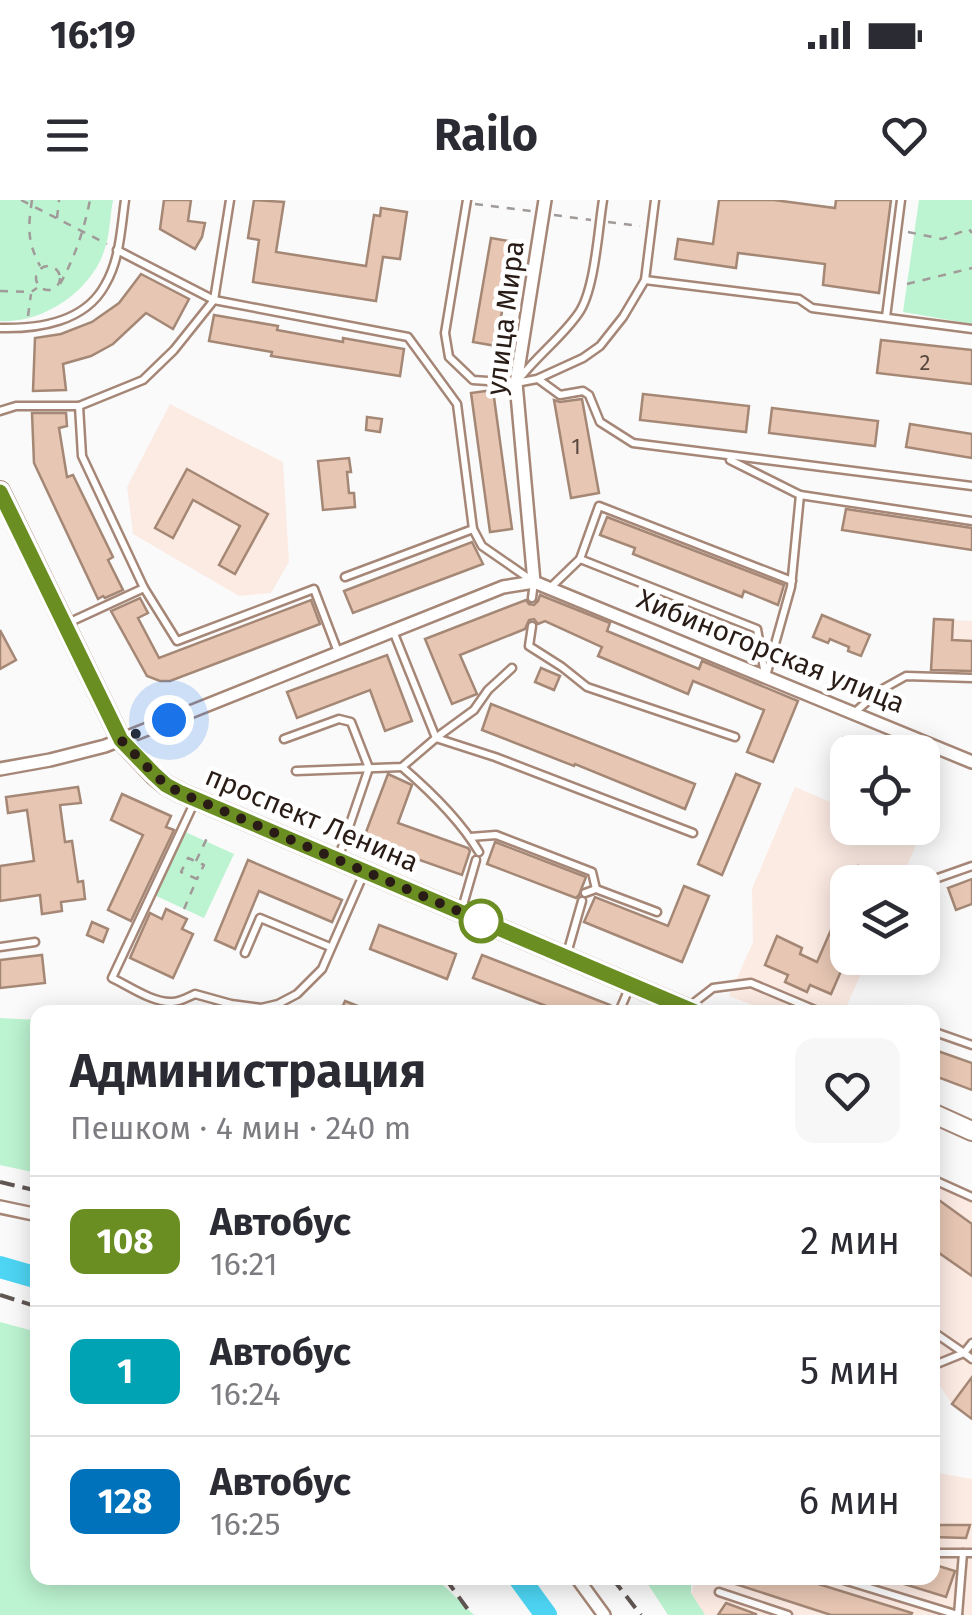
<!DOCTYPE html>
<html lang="ru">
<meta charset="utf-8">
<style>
body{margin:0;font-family:"Fira Sans",sans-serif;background:#f7f7f7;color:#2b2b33;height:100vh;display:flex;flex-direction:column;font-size:38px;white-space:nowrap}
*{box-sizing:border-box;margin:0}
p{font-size:32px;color:#7c7c81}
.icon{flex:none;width:55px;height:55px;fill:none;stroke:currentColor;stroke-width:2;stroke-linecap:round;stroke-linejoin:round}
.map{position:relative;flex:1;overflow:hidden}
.details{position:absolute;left:30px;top:805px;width:910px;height:580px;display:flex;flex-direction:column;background:#fff;border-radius:20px;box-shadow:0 5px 25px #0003}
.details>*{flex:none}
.badge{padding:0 20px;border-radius:15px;font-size:35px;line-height:65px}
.fabs{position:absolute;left:830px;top:535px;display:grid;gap:20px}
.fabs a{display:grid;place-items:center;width:110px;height:110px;border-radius:20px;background:#fff;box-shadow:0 5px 25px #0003;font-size:50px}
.you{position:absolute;width:50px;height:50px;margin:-25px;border:8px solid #fff;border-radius:50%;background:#1a73e8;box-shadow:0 0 0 15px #1a73e833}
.map>.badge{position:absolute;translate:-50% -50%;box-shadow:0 0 0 5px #fff}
.round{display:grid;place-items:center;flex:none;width:105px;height:105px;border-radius:20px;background:#f7f7f7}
.headline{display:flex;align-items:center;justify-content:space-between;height:170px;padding:0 40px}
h1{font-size:48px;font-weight:700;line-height:75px}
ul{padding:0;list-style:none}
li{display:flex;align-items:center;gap:30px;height:130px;padding:0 40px;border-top:2px solid #e1e1e2}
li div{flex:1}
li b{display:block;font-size:38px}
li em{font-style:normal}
li .badge{min-width:110px;font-weight:700;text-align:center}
.status{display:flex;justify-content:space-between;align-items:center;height:70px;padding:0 50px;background:#fff;direction:ltr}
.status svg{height:28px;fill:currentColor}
header{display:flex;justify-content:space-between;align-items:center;height:130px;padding:0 40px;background:#fff;font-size:45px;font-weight:700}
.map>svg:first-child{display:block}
.built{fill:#fcebe3}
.green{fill:#bcf3d0}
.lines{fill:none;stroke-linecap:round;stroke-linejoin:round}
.river{stroke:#4dd5f3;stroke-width:22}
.building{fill:#e7c7b4;stroke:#a58775;stroke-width:2.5}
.service-casing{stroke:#a68777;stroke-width:11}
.minor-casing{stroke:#a68777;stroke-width:16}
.secondary-casing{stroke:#a68777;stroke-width:22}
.path{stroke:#a09a98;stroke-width:2.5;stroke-dasharray:8 8;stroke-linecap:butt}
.service{stroke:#fff;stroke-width:6}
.minor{stroke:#fff;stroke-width:11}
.secondary{stroke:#fff;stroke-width:18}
.rail{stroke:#605753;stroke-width:4;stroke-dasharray:15 8;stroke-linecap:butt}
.line-casing{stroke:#fff;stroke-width:22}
.line{stroke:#6b8e23;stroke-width:15}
.walk{stroke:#291c16;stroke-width:10;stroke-dasharray:0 18}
.stop-dot{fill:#fff;stroke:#6b8e23;stroke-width:5}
.labels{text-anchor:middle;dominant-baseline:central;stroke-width:9;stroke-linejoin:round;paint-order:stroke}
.number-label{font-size:22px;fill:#58473e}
.street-label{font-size:28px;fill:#291c16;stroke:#fff}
</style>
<div class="status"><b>16:19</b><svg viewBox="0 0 49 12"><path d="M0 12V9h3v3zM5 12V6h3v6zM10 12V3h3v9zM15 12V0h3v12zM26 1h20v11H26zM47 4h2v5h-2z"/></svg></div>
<header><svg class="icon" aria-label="menu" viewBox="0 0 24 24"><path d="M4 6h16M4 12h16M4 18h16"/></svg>Railo<svg class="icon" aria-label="heart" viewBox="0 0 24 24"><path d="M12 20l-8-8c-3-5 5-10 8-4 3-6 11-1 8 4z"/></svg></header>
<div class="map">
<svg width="972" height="1415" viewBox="0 0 972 1415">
<rect width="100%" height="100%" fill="#fafafa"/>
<g class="built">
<path d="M170 204 283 262 289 362 271 393 239 396 133 334 127 287Z"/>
<path d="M934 419 972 421V473L931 470Z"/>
<path d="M795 587 847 609 848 628H890L918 640 900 682H848V758H868L844 812H771L729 796 753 742 752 689Z"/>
<path d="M932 979 972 997V1219L952 1204 933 1175Z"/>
<path d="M933 1272 972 1279V1415H685L696 1378H932Z"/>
</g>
<g class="green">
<path d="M0 0H113C110 15 110 33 105 48 93 90 43 124 0 121Z"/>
<path d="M919 0H972V124L903 112Z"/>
<path d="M183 631 234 654 204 718 154 695Z"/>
<path d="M0 818 37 820V973L0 965Z"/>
<path d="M0 1122 37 1132 38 1378H436L474 1415H0Z"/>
<path d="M644 1378H691V1393L705 1415H668Z"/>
</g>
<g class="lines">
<g class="river">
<path d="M0 1067 38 1078"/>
<path d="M519 1378 546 1415"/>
</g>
</g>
<g class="building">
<path d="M164 0H191L188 21 205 23 202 37 195 49 160 29Z"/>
<path d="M254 0 284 2 276 52 366 66 374 15 380 16 381 8 407 12 400 59 383 57 376 101 253 82 259 40 248 38Z"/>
<path d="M719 0H774L835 8 836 0H891L879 93 823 85 825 64 738 53 736 68 675 59 678 39 713 44Z"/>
<path d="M491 38 514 42 496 146 473 142Z"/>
<path d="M141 74 189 99 173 129 146 113 113 144 91 156 63 164 66 190 33 191 35 138 61 134 92 122 119 103Z"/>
<path d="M214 115 278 126 277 130 343 142V138L404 149 400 176 271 156 272 152 209 141Z"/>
<path d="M881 140 972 150V184L877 173Z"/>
<path d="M493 190 512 329 490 332 471 193Z"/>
<path d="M643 194 749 206 746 232 640 220Z"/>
<path d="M582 199 599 293 571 298 554 200 560 202Z"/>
<path d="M772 208 878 221 875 246 769 233Z"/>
<path d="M32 213H66L67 226 59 228 67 277 73 275 113 357 108 360 123 390 105 398 103 396 98 399 34 263Z"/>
<path d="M367 217 382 219 380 232 366 230Z"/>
<path d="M910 224 972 234V258L906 247Z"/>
<path d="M349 258 351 272H347L349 293H354L355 307 323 310 318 261Z"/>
<path d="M187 269 268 314 235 374 219 365 240 326 193 300 173 338 155 328Z"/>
<path d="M846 309 972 328V350L842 330Z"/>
<path d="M607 317 784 385 778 405 744 391 742 397 633 354 635 348 600 335Z"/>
<path d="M472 342 483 364 353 413 344 391Z"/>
<path d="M540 395 610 423 607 431 699 469 702 461 798 501 773 562 747 552 764 510 693 481 688 494 598 456 602 447 545 421 538 424 534 419 529 420 525 429 460 455 477 494 452 504 425 439 526 400 529 404 534 405 538 401Z"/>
<path d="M140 398 148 413 138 418 159 458 311 400 320 424 170 481H160L147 476 111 411Z"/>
<path d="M822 415 870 435 861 456 848 451 849 447 830 439 828 443 813 437Z"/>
<path d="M934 419 953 420 952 440 972 441V471L931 470Z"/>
<path d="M0 430 16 460 0 469Z"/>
<path d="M387 455 412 521 385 531 370 490 297 518 287 492Z"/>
<path d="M541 468 560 476 554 490 535 482Z"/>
<path d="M491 504 695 584 685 609 575 564 574 566 482 530Z"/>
<path d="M843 538 855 543 851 552H848V580L833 574 840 558 836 556Z"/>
<path d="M388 574 412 585 398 623 468 648 470 651 462 675 363 640Z"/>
<path d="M736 574 760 584 722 675 698 664Z"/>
<path d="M78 587 81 603 60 605 65 642 72 641 78 682 83 681 85 699 61 702 62 711 42 714 40 695 0 701V666L34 661 27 610 8 613 6 597Z"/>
<path d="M122 594 171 616 166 627 174 630 131 721 108 710 143 635 111 620Z"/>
<path d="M495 642 586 677 579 695 576 698 487 664Z"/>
<path d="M248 660 342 700 332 722 259 691 235 749 215 740Z"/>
<path d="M858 666 897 682H851Z"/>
<path d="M972 679V704L956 710 948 688Z"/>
<path d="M684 686 709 696 682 762 584 722 595 697 668 726Z"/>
<path d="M848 691V755L831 794 810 785 807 792 785 782 788 775 765 765 777 736 802 748 800 754 817 762Z"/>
<path d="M166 709 187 719 182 729 193 734 173 778 130 758 150 713 162 719Z"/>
<path d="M92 722 108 729 103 742 87 735Z"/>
<path d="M379 725 456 754 447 779 370 749Z"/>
<path d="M42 755 45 783 0 788V760Z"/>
<path d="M482 755 610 805 607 812H562L473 778Z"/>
<path d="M345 801 373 812H340Z"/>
<path d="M932 849 972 863V890L932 875Z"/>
<path d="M932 995 972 1024V1076L932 1048Z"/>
<path d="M972 1177V1219L952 1204Z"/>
<path d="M932 1325H970L966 1338 932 1337Z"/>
<path d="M932 1364 955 1371 946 1397 891 1380 892 1378H932Z"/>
<path d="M724 1378H799L912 1413 911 1415H831L723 1380Z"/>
<path d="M726 1403 756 1414V1415H718Z"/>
</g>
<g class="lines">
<g class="service-casing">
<g id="service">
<path d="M467 0 445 133 449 157 473 180 516 183 537 179 583 158 600 146 623 117 645 80 655 0"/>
<path d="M117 50 214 100 408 137 457 204 473 329 345 377"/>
<path d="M645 80 799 99 812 108 972 129"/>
<path d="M886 117 901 0"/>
<path d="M0 128C38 129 85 122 105 85 120 60 121 28 125 0"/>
<path d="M520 178C538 155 561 138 578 114 595 91 598 30 603 0"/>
<path d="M538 179 560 195 583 191 589 195 600 222 633 243 972 286"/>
<path d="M79 206 143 180 174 150 214 100 230 0"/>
<path d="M0 211 16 206H79L82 256 144 388 177 441 314 389 338 452"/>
<path d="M730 260 800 295"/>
<path d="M473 329 482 346 534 382 532 398"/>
<path d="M580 359 599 306 792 381"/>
<path d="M551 387 580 359 757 429 765 475"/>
<path d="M68 423 144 388"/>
<path d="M532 426 529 446 562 467 587 487 735 537"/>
<path d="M766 476 791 387 800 295 972 321"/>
<path d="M854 513 879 491 906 476 972 478"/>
<path d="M437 537 474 510 488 490 512 468"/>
<path d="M436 538 495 557 693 633"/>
<path d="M284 539 339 519 351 522 369 568 338 659"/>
<path d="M402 567C430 591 460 620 479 652"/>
<path d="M296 571 402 567 436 538 393 431"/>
<path d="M195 601 112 778C129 786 153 803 172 802 180 802 188 797 195 794L231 804 261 808 278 804 297 794 322 769 364 673"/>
<path d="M470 637 496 635 592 672 596 689"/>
<path d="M935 679 972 666"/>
<path d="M585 693 596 689 657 712"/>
<path d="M461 712 476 660"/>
<path d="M0 747 35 742"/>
<path d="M245 753 260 718 330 747"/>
<path d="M566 757 582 701"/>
<path d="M691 805 713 788 751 783 820 812"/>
<path d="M619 812 630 786"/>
<path d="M932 831 972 845"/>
<path d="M932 979 972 997"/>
<path d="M932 1131 964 1153 972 1143"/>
<path d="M932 1166 964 1153 972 1159"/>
<path d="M932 1353H972"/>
<path d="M837 1378 958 1415"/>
<path d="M719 1392 788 1415"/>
<path d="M958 1415 963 1353"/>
</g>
</g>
<g class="minor-casing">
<g id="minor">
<path d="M534 382 516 183 545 0"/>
<path d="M0 569 50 560 105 546 503 387 534 382 972 562"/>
<path d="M0 1007 38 1015"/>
<path d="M577 1378 604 1415"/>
</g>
</g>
<g class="secondary-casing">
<g id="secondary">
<path d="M0 291 121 540 154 575 166 585 181 593 695 812"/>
<path d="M932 913 972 931"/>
</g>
</g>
<g class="path">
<path d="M21 0 107 44"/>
<path d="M32 0C28 27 27 41 40 66"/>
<path d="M475 4 531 11"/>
<path d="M554 15 591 20"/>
<path d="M57 18 59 0"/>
<path d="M608 22 640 26"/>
<path d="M908 32 942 39 969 29 972 33"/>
<circle cx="48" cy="78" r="12"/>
<path d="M60 84C75 57 84 30 90 0"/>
<path d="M907 84 972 68"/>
<path d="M0 91 31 92 37 88"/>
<path d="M28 116 31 94"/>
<path d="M196 661 209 634"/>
<path d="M184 709 197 679 181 672 188 658 204 665 197 679"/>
</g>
<use href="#service" class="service"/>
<use href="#minor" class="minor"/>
<use href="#secondary" class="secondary"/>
<g class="rail">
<path d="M0 982 38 991"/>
<path d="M0 1095 38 1107"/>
<path d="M445 1378 472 1415"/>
<path d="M612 1378 641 1415"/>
</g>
</g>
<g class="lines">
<g class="line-casing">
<path id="line" d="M0 292 121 540 154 574 166 585 181 593 695 812"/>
</g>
<use href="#line" class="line"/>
<path class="walk" d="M169 520 121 540 154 574 166 585 181 593 484 722 481 721"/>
</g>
<circle class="stop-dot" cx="481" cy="721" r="20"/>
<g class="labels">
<g class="number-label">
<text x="925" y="162">2</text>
<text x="576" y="246">1</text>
</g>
<g class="street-label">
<text transform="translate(505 118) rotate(-83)">улица Мира</text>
<text transform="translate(771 451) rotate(22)">Хибиногорская улица</text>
<text transform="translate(312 619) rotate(23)">проспект Ленина</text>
</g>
</g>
</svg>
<div class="fabs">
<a><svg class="icon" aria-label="locate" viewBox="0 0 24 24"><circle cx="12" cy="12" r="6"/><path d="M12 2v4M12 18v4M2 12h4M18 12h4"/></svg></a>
<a><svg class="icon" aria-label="layers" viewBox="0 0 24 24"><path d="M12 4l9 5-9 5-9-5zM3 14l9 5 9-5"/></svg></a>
</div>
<div class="you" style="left:169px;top:520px"></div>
<section class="details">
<div class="headline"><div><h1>Администрация</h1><p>Пешком · 4 мин · 240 m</p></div><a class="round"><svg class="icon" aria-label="heart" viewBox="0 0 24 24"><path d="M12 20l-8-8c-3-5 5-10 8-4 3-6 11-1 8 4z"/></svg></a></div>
<ul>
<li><span class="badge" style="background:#6b8e23;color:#fff">108</span><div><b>Автобус</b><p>16:21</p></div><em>2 мин</em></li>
<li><span class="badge" style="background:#00a3b4;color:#fff">1</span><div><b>Автобус</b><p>16:24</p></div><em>5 мин</em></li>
<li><span class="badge" style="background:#0072bc;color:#fff">128</span><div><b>Автобус</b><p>16:25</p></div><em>6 мин</em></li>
</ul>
</section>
</div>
